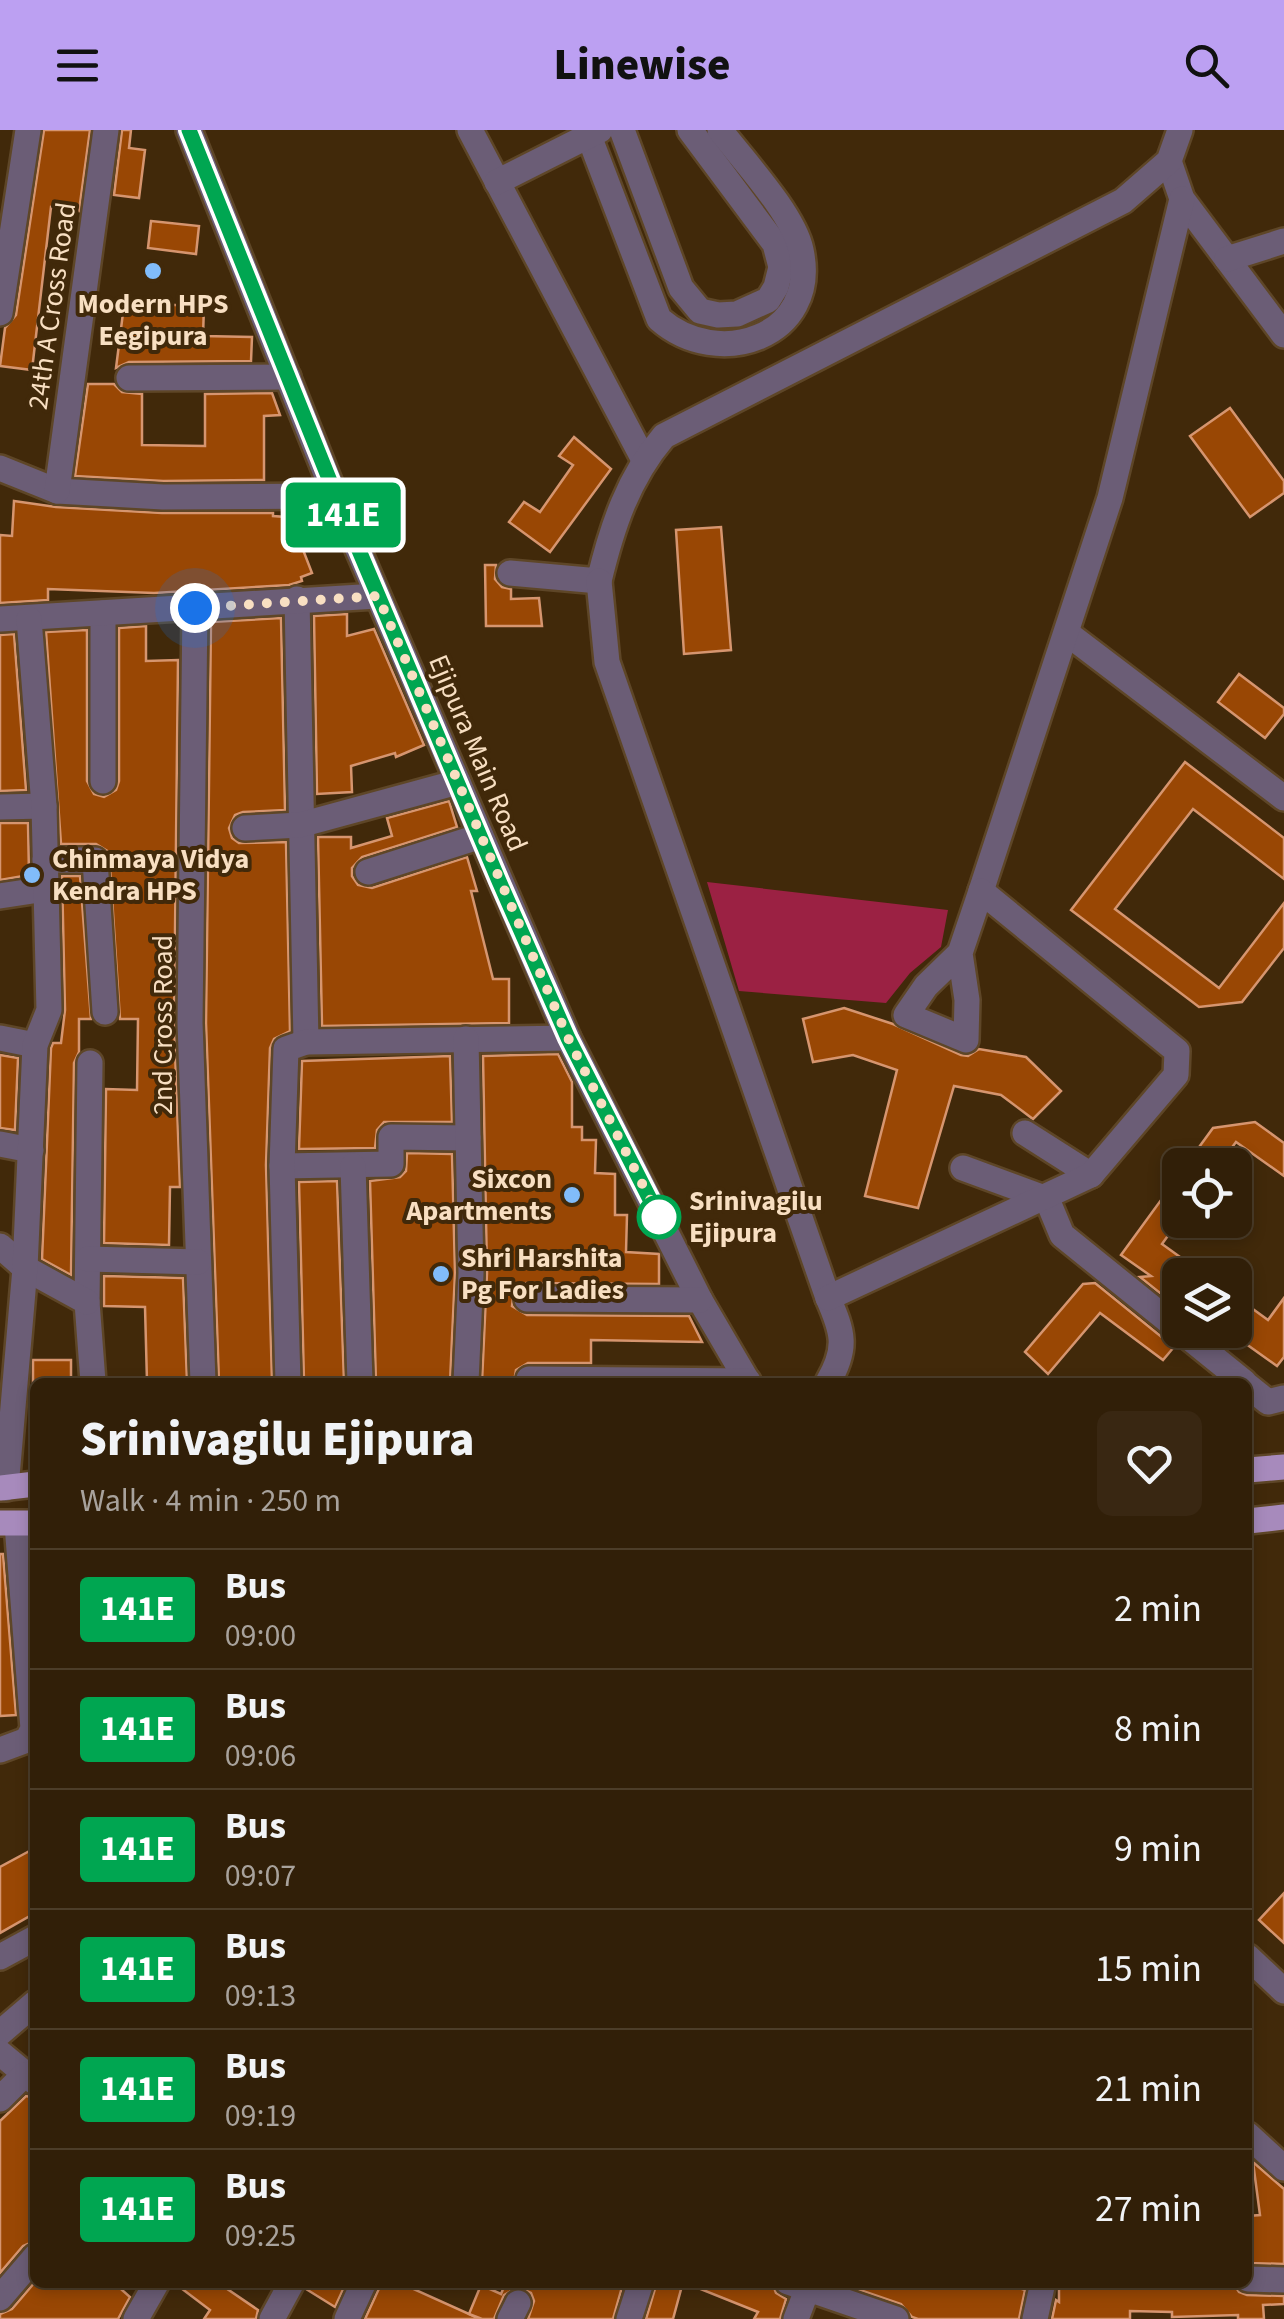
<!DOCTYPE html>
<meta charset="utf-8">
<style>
body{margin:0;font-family:"Source Sans 3",sans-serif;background:#392712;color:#f1f3f6;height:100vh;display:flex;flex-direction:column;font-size:38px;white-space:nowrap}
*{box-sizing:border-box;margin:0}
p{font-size:32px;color:#a8a29c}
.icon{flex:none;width:55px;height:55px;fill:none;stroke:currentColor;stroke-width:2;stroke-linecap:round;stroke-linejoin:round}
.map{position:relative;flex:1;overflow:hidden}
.panel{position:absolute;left:30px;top:1248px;width:1222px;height:910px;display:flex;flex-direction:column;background:#311f08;border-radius:15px;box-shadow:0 5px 15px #0003,0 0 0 2px #4c3d29}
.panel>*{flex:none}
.badge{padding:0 20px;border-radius:8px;font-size:35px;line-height:65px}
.controls{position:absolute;left:1162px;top:1018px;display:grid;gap:20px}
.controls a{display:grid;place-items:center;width:90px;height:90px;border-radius:15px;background:#311f08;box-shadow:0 5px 15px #0003,0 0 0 2px #4c3d29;font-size:50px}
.you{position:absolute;width:50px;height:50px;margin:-25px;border:8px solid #fff;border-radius:50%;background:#1a73e8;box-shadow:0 0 0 15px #1a73e833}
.map>.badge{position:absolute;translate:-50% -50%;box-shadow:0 0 0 5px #fff}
.round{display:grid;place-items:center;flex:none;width:105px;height:105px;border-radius:15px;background:#392712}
.overview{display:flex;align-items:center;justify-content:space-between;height:170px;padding:0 50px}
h1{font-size:48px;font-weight:800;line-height:75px}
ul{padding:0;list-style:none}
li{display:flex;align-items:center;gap:30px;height:120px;padding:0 50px;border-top:2px solid #4c3d29}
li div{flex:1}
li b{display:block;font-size:38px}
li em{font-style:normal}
li .badge{min-width:110px;font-weight:700;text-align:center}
header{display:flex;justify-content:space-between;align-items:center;height:130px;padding:0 50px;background:#bca0f2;color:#111;font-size:45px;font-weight:800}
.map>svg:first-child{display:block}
.green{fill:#9b2143}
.building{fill:#994704;stroke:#d6956f;stroke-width:2.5}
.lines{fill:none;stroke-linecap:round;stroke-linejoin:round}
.minor-casing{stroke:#5e4627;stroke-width:30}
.major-casing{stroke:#5e4627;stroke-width:30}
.minor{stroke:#6b5d76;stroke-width:25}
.major{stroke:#a78abc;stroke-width:25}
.line-casing{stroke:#fff;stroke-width:22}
.line{stroke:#00a651;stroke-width:15}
.walk{stroke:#f8dfc2;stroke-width:10;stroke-dasharray:0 18}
.poi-dot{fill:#81bcfa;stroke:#41290a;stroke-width:4}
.stop-dot{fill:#fff;stroke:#00a651;stroke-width:5}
.labels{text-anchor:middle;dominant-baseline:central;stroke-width:8;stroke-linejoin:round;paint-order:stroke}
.poi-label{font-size:28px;font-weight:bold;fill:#f8dfc2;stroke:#41290a;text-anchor:start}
.street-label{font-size:28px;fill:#f8dfc2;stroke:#41290a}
.stop-label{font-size:28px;font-weight:bold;fill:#f8dfc2;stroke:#41290a;text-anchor:start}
</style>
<header><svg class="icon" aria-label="menu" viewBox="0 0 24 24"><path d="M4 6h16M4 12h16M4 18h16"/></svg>Linewise<svg class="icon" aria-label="search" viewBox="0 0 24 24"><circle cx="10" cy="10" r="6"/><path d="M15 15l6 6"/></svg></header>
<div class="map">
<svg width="1284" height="2189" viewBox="0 0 1284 2189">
<rect width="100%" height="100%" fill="#41290a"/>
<path class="green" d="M707 752 948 780 941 817 910 843 886 873 739 861Z"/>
<g class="building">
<path d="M44 0H90L79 81 51 77 32 240 0 236 5 198 16 185Z"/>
<path d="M122 0H131L129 18 145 20 139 68 114 65Z"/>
<path d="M151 91 199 96 196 124 148 118Z"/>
<path d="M144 174 204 176 203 206 252 207 251 231 129 232 116 238 124 175 144 177Z"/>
<path d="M88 254H114L122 262 142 264V315L205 316V264L272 263 280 285 264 286V350L163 351 75 346Z"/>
<path d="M1230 278 1284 351V363L1250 387 1190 306Z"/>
<path d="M574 307 611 339 550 422 509 392 524 372 540 382 573 335 559 326Z"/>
<path d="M14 371 56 377 162 383H273V386L286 387V398L322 384 328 401 300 412 312 443 301 447 302 451 289 455 154 463 48 459V470L0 473V405L12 406Z"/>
<path d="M721 397 731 520 684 524 676 400Z"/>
<path d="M485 435H496L495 449 502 457 511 459V469L539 468 542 496H486Z"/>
<path d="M347 484V506L374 499 424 615 396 627 395 623 351 636 352 662 317 664 314 486Z"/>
<path d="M281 488 285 680 243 682 235 685 229 698 232 708 239 713 286 712 290 901 274 909 270 918 266 1035 272 1252H219L206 893 211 492Z"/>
<path d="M146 496V531L178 530 174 894 180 1057H170L169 1115 104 1113 106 959 137 960 138 889H120L109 722 96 714H61L46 502 87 500V651L94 664 104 667 116 660 119 651V498Z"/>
<path d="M14 504 26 660 0 661V505Z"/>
<path d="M1239 544 1284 578V584L1265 608 1218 572Z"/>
<path d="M1185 632 1284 708V749L1193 679 1115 779 1219 858 1284 773V818L1242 872 1199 877 1071 780Z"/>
<path d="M449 671 457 697 362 727 352 738V746L358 755 372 758 467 727 477 761H471L493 849H509V893L322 896 318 707H351V718L392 706 387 688Z"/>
<path d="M0 693H28L29 745 0 750Z"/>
<path d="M62 746H80L91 889H79V922L74 933 71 1145 42 1129 51 918 53 913H61L65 880Z"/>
<path d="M844 878 893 894 961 925 968 926 979 919 1026 927 1061 961 1033 989 1001 965 954 956 918 1078 865 1066 897 940 853 925 813 932 803 889Z"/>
<path d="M558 924 572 952V997H582V1010H596L595 1043 615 1044V1085H627L626 1122 659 1124V1154L526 1153 514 1160 512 1176 527 1185 689 1186 702 1212 591 1210V1233H528L516 1240 514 1252H482L487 1143 483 926Z"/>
<path d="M0 925 18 928 15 1000 0 998Z"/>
<path d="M450 926 452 992H384L377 1000 375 1018 299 1019 302 931Z"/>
<path d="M1255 992 1284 1013V1046L1236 1012 1219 1035H1186L1213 998Z"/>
<path d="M407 1023 452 1024 455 1143 450 1252H376L370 1051 400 1047 406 1041Z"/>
<path d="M1180 1044V1089L1162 1114 1205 1145H1180V1179L1140 1147 1151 1146 1121 1125Z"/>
<path d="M337 1051 344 1252H304L299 1052Z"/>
<path d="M104 1146 183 1148 187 1252H147L145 1177 104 1176Z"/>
<path d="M1095 1153 1174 1217 1163 1230 1100 1183 1048 1244 1025 1222 1083 1154Z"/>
<path d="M1235 1166 1268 1190 1284 1168V1227L1277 1236 1235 1206Z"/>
<rect x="33" y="1230" width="38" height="22"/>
<path d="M0 1424H3L16 1585 0 1586Z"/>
<path d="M35 1718V1783L0 1803V1737Z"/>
<path d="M1284 1763V1813L1259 1790Z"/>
<path d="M26 1966 35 1968V2111L23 2116 0 2143V1991Z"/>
<path d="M1253 2032 1284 2059V2134L1248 2133V2086L1260 2085Z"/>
<path d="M35 2152H113L130 2167 118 2189H0V2184L12 2179Z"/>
<path d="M173 2152H217L258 2180 256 2189H204L210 2180Z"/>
<path d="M308 2152H345L346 2153 335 2177 306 2159Z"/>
<path d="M382 2152H398L480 2189H365Z"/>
<path d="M506 2152H611L622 2157 613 2189H528L534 2171 531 2163 518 2157 504 2165 494 2189H482L469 2184 481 2155 501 2164Z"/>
<path d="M657 2152H683L673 2189H646Z"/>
<path d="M683 2152H772L776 2163 786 2169 780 2189H754L758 2182Z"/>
<path d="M859 2152H1002L1025 2160 1019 2189H918L912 2187 901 2174 857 2159Z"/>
<path d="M1104 2152H1166V2156L1233 2153 1239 2162 1247 2165 1284 2166V2174L1263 2175 1264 2189H1238V2185L1172 2187V2182L1130 2181V2189H1052L1056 2170 1059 2172V2155H1104Z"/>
</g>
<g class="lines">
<g class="minor-casing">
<g id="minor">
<path d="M189 0 335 366 568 908 700 1170 748 1252"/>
<path d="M470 0 644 330"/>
<path d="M622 0 681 158 700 181 718 185 737 184 768 170 776 157 781 137 775 114 690 0"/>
<path d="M589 6 659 189C718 241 820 207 801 120 794 85 743 30 720 0"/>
<path d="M1169 31 1182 69 1284 205"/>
<path d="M497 52 600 0"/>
<path d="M1227 129 1284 111"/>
<path d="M0 183 28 0"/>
<path d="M129 248 288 247"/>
<path d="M0 338 57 361 163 367 335 366"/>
<path d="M57 361 106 0"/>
<path d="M510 443 599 451C612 397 628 348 664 306L1123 71 1169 31 1180 0"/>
<path d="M599 451 607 532 828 1168C843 1202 848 1218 828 1252"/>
<path d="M297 469 306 912"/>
<path d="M195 477 190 893 203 1252"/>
<path d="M103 483V651"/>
<path d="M0 489 377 466"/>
<path d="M1068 504 1284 668"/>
<path d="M0 677 44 676"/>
<path d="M245 698 300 695 458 652"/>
<path d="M45 730H95L105 882"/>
<path d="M368 742 481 706"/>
<path d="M981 761 1110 368 1182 69"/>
<path d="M0 766 46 759"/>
<path d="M0 908 35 915"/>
<path d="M90 933 87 1172 93 1252"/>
<path d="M1025 1003 1091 1045"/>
<path d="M0 1014 31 1020"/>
<path d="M282 1036 391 1034V1007L468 1008"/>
<path d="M353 1036 360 1252"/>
<path d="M963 1038 1047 1069 1062 1105 1244 1252"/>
<path d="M0 1116 25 1138 87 1172"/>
<path d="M88 1129 198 1132"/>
<path d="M828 1168 1091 1045 1176 945 1177 921 981 761 960 823 926 856 906 885 966 910 967 870 960 823"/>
<path d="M527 1169 700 1170"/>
<path d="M529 1249 748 1251"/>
<path d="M288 1252 282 1036 286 919 306 912 568 908"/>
<path d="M466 1252 471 1143 466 909"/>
<path d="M1248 1256 1268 1272 1284 1268"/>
<path d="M6 1358 25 1138 35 915 49 880 44 676 29 489"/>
<path d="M0 1620 27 1610 33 1599 17 1394"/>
<path d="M0 1827 35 1808"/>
<path d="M1248 1827 1284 1861"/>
<path d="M0 1903 35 1873"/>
<path d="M0 1923 35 1952"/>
<path d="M0 1969 24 1945"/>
<path d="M1248 2005 1284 2038"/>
<path d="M1248 2149 1284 2150"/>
<path d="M788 2152 896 2189"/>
<path d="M0 2168 35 2127"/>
<path d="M136 2189 157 2152"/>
<path d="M272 2189 292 2152"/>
<path d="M347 2189 364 2152"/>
<path d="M510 2189 518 2173"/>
<path d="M629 2189 641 2152"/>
<path d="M796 2189 807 2160"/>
<path d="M1035 2189 1043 2152"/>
</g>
</g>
<g class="major-casing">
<g id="major">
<path d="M1248 1340 1284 1337"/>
<path d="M0 1358 35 1354"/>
<path d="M1248 1391 1284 1387"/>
<path d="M0 1393H35"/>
</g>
</g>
<use href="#minor" class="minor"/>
<use href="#major" class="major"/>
</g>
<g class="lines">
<g class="line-casing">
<path id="line" d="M189 0 336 366 499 751 568 908 659 1087"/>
</g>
<use href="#line" class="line"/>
<path class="walk" d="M195 478 378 466 568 908 659 1087"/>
</g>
<g class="poi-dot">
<circle cx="153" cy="141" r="10"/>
<circle cx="32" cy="745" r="10"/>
<circle cx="572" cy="1065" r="10"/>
<circle cx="441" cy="1144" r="10"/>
</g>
<circle class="stop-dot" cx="659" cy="1087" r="20"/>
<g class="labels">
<g class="poi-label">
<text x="153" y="174" text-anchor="middle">Modern HPS<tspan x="153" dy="32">Eegipura</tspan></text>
<text x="52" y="729">Chinmaya Vidya<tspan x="52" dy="32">Kendra HPS</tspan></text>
<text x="552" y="1049" text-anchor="end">Sixcon<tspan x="552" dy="32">Apartments</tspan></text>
<text x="461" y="1128">Shri Harshita<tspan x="461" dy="32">Pg For Ladies</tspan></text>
</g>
<g class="street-label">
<text transform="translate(52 176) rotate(-82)">24th A Cross Road</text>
<text transform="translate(478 623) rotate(67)">Ejipura Main Road</text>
<text transform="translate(163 895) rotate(-90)">2nd Cross Road</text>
</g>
<g class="stop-label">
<text x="689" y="1071">Srinivagilu<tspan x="689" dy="32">Ejipura</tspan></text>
</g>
</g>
</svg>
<div class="controls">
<a><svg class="icon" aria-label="locate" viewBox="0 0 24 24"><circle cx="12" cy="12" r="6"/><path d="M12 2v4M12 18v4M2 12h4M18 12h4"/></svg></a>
<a><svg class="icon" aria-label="layers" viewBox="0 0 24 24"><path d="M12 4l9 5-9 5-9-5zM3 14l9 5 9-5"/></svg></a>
</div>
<div class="you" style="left:195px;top:478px"></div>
<b class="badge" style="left:343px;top:385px;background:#00a651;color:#fff">141E</b>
<section class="panel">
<div class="overview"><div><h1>Srinivagilu Ejipura</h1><p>Walk · 4 min · 250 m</p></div><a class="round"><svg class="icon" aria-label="heart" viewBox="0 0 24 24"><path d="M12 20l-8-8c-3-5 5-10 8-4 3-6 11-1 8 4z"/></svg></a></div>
<ul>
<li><span class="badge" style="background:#00a651;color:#fff">141E</span><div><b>Bus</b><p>09:00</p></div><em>2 min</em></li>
<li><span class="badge" style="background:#00a651;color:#fff">141E</span><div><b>Bus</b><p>09:06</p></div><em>8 min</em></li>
<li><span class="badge" style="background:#00a651;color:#fff">141E</span><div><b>Bus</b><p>09:07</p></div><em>9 min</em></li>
<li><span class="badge" style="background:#00a651;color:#fff">141E</span><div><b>Bus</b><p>09:13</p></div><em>15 min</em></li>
<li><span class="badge" style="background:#00a651;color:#fff">141E</span><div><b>Bus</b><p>09:19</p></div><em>21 min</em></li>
<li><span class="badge" style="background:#00a651;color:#fff">141E</span><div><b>Bus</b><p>09:25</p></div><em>27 min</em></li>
</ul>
</section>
</div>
